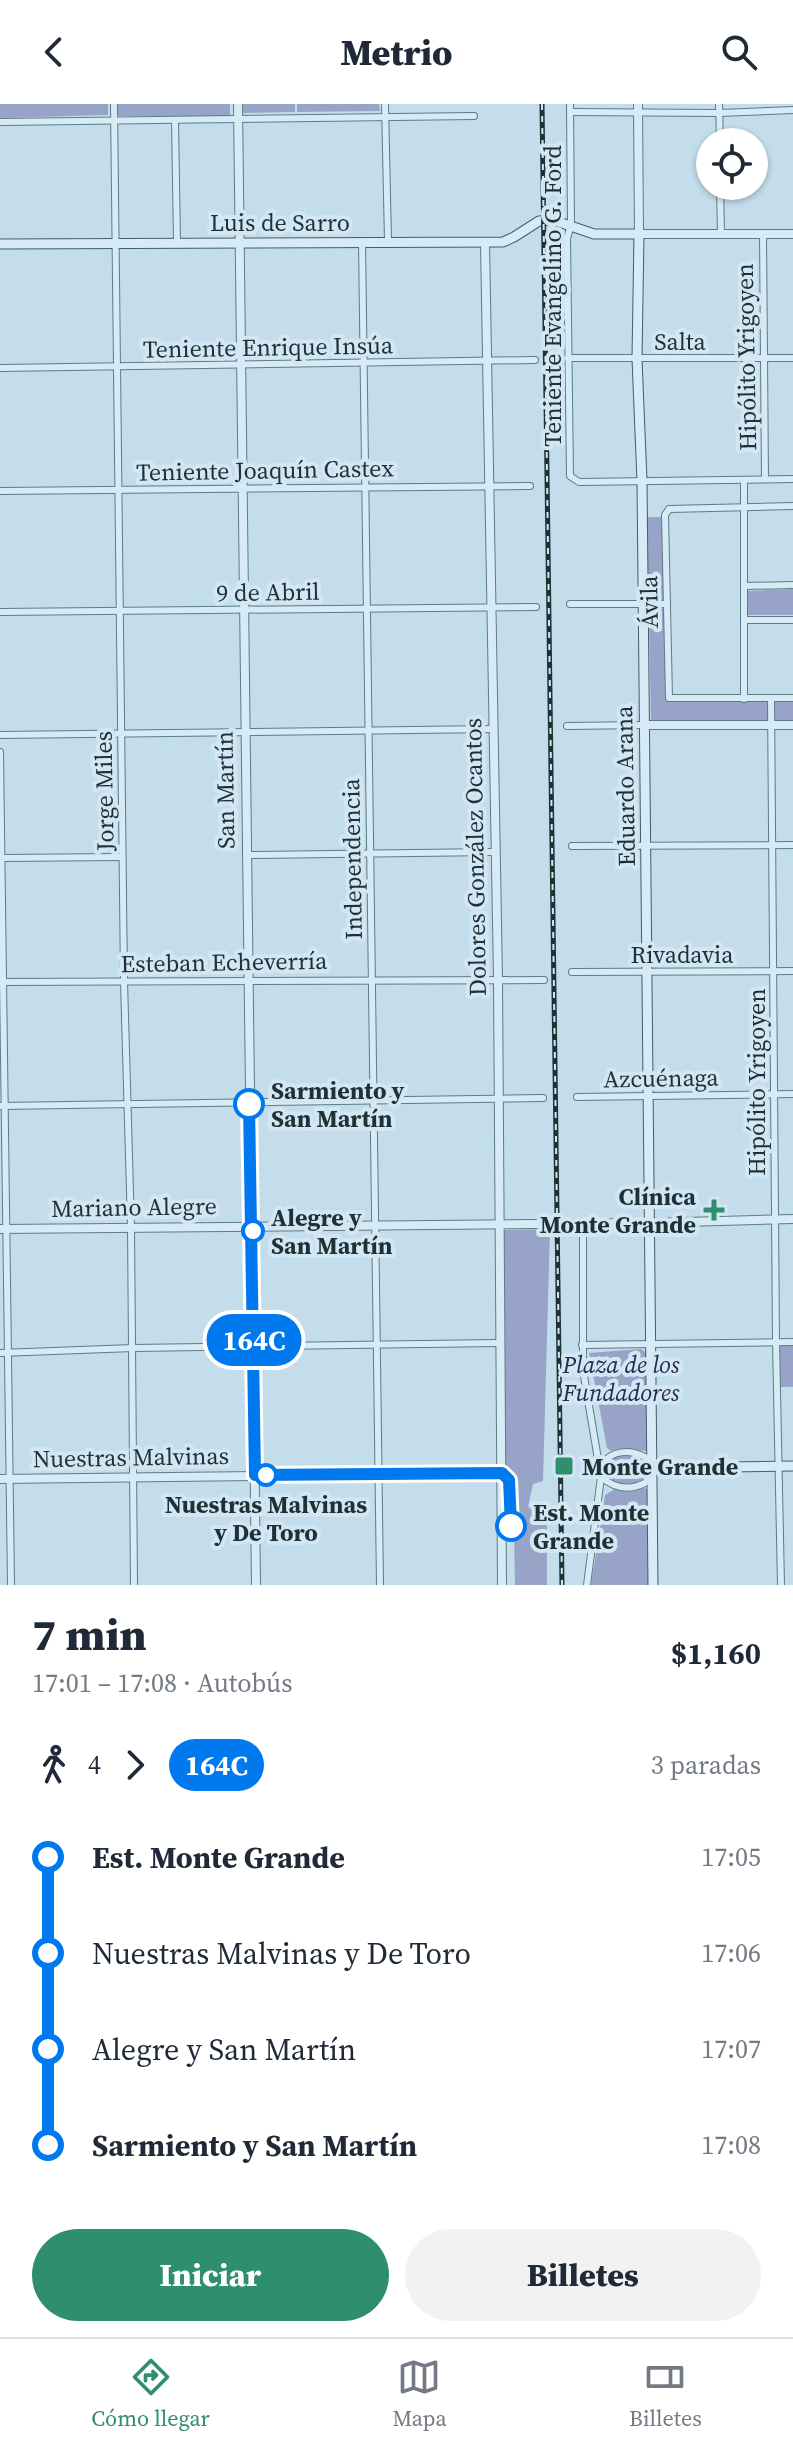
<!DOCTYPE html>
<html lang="es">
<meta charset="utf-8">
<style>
body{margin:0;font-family:"Source Serif 4",serif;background:#f2f2f3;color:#1f2937;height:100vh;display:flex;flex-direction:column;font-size:30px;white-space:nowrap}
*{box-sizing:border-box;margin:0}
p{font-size:26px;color:#747a83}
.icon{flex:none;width:44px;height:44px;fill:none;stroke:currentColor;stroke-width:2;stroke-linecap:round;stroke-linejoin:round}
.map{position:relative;height:1481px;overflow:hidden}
.sheet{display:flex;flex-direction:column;background:#fff;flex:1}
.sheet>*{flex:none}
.badge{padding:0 16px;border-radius:26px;font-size:28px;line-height:52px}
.fabs{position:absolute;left:696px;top:24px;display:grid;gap:16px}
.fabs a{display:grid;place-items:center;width:72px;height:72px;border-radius:50%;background:#fff;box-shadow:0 2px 6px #0004;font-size:40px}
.map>.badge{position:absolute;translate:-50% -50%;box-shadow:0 0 0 4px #fff}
.legs{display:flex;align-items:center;gap:12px;height:88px;padding:0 32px;font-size:26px}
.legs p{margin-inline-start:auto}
.overview{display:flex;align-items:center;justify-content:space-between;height:136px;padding:0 32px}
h1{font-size:44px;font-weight:800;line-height:60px}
.primary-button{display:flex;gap:16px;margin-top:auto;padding:16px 32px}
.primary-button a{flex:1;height:92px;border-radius:48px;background:#2f8f6d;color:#fff;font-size:32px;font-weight:800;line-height:92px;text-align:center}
.primary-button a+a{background:#f2f2f3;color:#1f2937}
ul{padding:0 32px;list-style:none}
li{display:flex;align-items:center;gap:28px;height:96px;font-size:30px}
li i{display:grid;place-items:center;width:12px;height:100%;margin:0 10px;background:currentColor}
li i::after{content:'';width:20px;height:20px;margin:-10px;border:6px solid;border-radius:50%;background:#fff}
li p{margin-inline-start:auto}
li:first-child i{background:linear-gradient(#0000 50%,currentColor 0)}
li:last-child i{background:linear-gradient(currentColor 50%,#0000 0)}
header{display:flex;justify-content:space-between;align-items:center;height:104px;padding:0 32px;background:#fff;font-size:36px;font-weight:800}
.dock{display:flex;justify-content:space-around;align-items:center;height:112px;border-top:2px solid #e0e1e3;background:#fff;font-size:22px;color:#747a83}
.dock a{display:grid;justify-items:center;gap:4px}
.dock .active{color:#2f8f6d}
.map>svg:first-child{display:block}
.green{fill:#98a3c8}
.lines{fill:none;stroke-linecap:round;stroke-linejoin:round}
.minor-casing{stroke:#5b7d84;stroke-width:8}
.tertiary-casing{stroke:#5b7d84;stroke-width:10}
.secondary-casing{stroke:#3e6066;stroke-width:11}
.minor{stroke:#d6ebf6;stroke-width:6}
.tertiary{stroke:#d6ebf6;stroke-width:8}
.secondary{stroke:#d6ebf6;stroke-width:9}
.rail-casing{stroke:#1e3235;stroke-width:5}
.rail{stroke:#d2e7f3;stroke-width:2;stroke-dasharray:6;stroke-linecap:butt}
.line-1-casing{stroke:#fff;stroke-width:18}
.line-1{stroke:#0079ef;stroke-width:12}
.stop-1-dot{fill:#fff;stroke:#0079ef;stroke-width:4}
.poi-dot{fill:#2f8f6d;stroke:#d2e7f3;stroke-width:3}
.labels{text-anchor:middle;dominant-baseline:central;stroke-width:8;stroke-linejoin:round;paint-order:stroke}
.street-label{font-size:24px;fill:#1e3235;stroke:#d2e7f3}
.stop-label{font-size:24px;font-weight:bold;fill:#1e3235;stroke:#d2e7f3;text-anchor:start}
.poi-label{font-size:24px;font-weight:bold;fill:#1e3235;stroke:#d2e7f3;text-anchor:end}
.park-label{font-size:24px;font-style:italic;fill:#262a50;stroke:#d2e7f3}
</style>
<header><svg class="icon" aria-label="back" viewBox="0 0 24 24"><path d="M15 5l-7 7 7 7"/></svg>Metrio<svg class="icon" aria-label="search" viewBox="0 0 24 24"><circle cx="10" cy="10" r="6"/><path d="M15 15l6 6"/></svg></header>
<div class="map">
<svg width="793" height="1481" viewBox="0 0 793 1481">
<rect width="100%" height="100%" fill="#c3ddeb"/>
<g class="green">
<path d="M0 0H108V11L0 14Z"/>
<rect x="118" y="0" width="112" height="12"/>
<path d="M243 0H295V8L243 9Z"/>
<path d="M297 0H379L380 7 297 8Z"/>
<path d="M647 413H663L667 597 793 596V616L651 617Z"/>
<path d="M793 485V511H747V487Z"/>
<path d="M550 1125 543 1377 533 1380 528 1403 547 1405V1481H515L513 1376 505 1360 504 1126Z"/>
<path d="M779 1242H793V1283H780Z"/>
<path d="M641 1245 649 1251 647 1344 646 1347 623 1344 611 1347 607 1344 589 1249Z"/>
<path d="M628 1350 647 1358 649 1369C640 1381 629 1381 615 1378L607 1370V1360L617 1352Z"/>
<path d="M645 1384 649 1387 650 1481H591L605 1391 615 1385Z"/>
</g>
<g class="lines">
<g class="minor-casing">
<g id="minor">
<path d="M114 0 124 877 131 1123 134 1481"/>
<path d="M385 0 388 137"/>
<path d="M570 0 571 120 567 135 570 372 579 378 793 375"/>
<path d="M719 0 720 38"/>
<path d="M570 8 719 9 793 6"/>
<path d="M175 16 177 138"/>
<path d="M0 18 474 12"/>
<path d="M720 82 721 129"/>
<path d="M763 130 765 375"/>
<path d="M362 138 380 1481"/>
<path d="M568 254H793"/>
<path d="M0 264 535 256"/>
<path d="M744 376V595"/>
<path d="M0 387 530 382"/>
<path d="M793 402 669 405 665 411 669 594H793"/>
<path d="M744 482 793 481"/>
<path d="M570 500H667"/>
<path d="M0 508 536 503"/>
<path d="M744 516H793"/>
<path d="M771 594 776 1238 781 1481"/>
<path d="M567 622 644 621"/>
<path d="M0 631 493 625"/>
<path d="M0 648 11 1481"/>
<path d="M572 742 793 741"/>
<path d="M246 751 494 748"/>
<path d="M0 754 122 753"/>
<path d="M572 868 793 867"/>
<path d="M0 878 544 876"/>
<path d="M577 993 793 990"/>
<path d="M0 1002 543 994"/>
<path d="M583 1120V1266L601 1373 587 1481"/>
<path d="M582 1241 793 1238"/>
<path d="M0 1249 133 1244 499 1239"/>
<path d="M601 1361C612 1346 629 1345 645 1353L651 1361"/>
<path d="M601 1373C614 1384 629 1387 645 1379L650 1372"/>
</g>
</g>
<g class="tertiary-casing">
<g id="tertiary">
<path d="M238 0 256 1481"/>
<path d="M638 0 639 130H793"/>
<path d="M485 138 498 875 502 1481"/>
<path d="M644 621H793"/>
<path d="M0 1125 650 1119 793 1115"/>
<path d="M0 1375 502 1369"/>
</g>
</g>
<g class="secondary-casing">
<g id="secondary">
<path d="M0 140 503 138 514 133 539 117 553 116 594 130H639L637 255 642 377 653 1481"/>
<path d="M652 1364 793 1362"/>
</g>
</g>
<use href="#minor" class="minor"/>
<use href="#tertiary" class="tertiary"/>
<use href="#secondary" class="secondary"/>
<g class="rail-casing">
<path id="rail" d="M542 0 562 1481"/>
</g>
<use href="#rail" class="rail"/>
</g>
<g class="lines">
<g class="line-1-casing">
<path id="line-1" d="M249 1000 255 1371 502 1369 509 1376 511 1422"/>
</g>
<use href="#line-1" class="line-1"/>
</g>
<g class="stop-1-dot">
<circle cx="249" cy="1000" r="14"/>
<circle cx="253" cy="1127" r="10"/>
<circle cx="266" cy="1371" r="10"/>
<circle cx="511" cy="1422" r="14"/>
</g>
<g class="poi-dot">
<path d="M710 1094h8v8h8v8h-8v8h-8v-8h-8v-8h8z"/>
<rect x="554" y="1352" width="20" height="20" rx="4"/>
</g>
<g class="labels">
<g class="street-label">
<text x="280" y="118">Luis de Sarro</text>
<text transform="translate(552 192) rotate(-90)">Teniente Evangelino G. Ford</text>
<text x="680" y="237">Salta</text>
<text transform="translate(268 243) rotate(-1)">Teniente Enrique Insúa</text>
<text transform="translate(746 253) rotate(-91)">Hipólito Yrigoyen</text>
<text transform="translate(265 366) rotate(-1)">Teniente Joaquín Castex</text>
<text transform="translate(268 488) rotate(-1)">9 de Abril</text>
<text transform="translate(649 498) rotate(-91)">Ávila</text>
<text transform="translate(625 682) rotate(-91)">Eduardo Arana</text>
<text transform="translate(225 686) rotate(-91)">San Martín</text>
<text transform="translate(104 687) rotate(-91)">Jorge Miles</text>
<text transform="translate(475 753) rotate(-91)">Dolores González Ocantos</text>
<text transform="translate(352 755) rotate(-91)">Independencia</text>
<text x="682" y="850">Rivadavia</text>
<text transform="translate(224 858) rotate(-1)">Esteban Echeverría</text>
<text transform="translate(661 974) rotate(-1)">Azcuénaga</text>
<text transform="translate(756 978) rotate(-90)">Hipólito Yrigoyen</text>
<text transform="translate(134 1103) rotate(-1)">Mariano Alegre</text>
<text transform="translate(131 1353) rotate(-1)">Nuestras Malvinas</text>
</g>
<g class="stop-label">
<text x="271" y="986">Sarmiento y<tspan x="271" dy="28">San Martín</tspan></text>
<text x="271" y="1113">Alegre y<tspan x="271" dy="28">San Martín</tspan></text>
<text x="266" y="1400" text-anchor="middle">Nuestras Malvinas<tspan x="266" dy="28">y De Toro</tspan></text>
<text x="533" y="1408">Est. Monte<tspan x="533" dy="28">Grande</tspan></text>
</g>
<g class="poi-label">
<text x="696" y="1092">Clínica<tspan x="696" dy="28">Monte Grande</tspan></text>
<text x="582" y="1362" text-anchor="start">Monte Grande</text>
</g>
<g class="park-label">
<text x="621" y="1260">Plaza de los<tspan x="621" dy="28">Fundadores</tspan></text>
</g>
</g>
</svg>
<div class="fabs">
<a><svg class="icon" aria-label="locate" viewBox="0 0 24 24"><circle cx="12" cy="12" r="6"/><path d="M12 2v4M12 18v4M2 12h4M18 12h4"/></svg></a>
</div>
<b class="badge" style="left:254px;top:1236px;background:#0079ef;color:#fff">164C</b>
</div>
<section class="sheet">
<div class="overview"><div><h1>7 min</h1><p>17:01 – 17:08 · Autobús</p></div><b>$1,160</b></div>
<div class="legs"><svg class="icon" aria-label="walk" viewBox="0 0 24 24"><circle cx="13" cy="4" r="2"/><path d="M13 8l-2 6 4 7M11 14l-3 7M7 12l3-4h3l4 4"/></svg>4<svg class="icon" aria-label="forward" viewBox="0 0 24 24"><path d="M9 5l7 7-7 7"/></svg><b class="badge" style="background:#0079ef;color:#fff">164C</b><p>3 paradas</p></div>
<ul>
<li><i style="color:#0079ef"></i><b>Est. Monte Grande</b><p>17:05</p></li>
<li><i style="color:#0079ef"></i><span>Nuestras Malvinas y De Toro</span><p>17:06</p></li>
<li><i style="color:#0079ef"></i><span>Alegre y San Martín</span><p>17:07</p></li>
<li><i style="color:#0079ef"></i><b>Sarmiento y San Martín</b><p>17:08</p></li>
</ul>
<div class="primary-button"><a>Iniciar</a><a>Billetes</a></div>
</section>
<nav class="dock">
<a class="active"><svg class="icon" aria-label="directions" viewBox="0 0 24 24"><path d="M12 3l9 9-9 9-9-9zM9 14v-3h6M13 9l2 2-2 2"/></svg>Cómo llegar</a>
<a><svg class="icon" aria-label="map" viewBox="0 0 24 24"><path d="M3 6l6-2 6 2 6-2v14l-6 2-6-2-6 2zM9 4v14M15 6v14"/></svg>Mapa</a>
<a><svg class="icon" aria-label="tickets" viewBox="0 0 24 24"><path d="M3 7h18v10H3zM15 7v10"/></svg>Billetes</a>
</nav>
